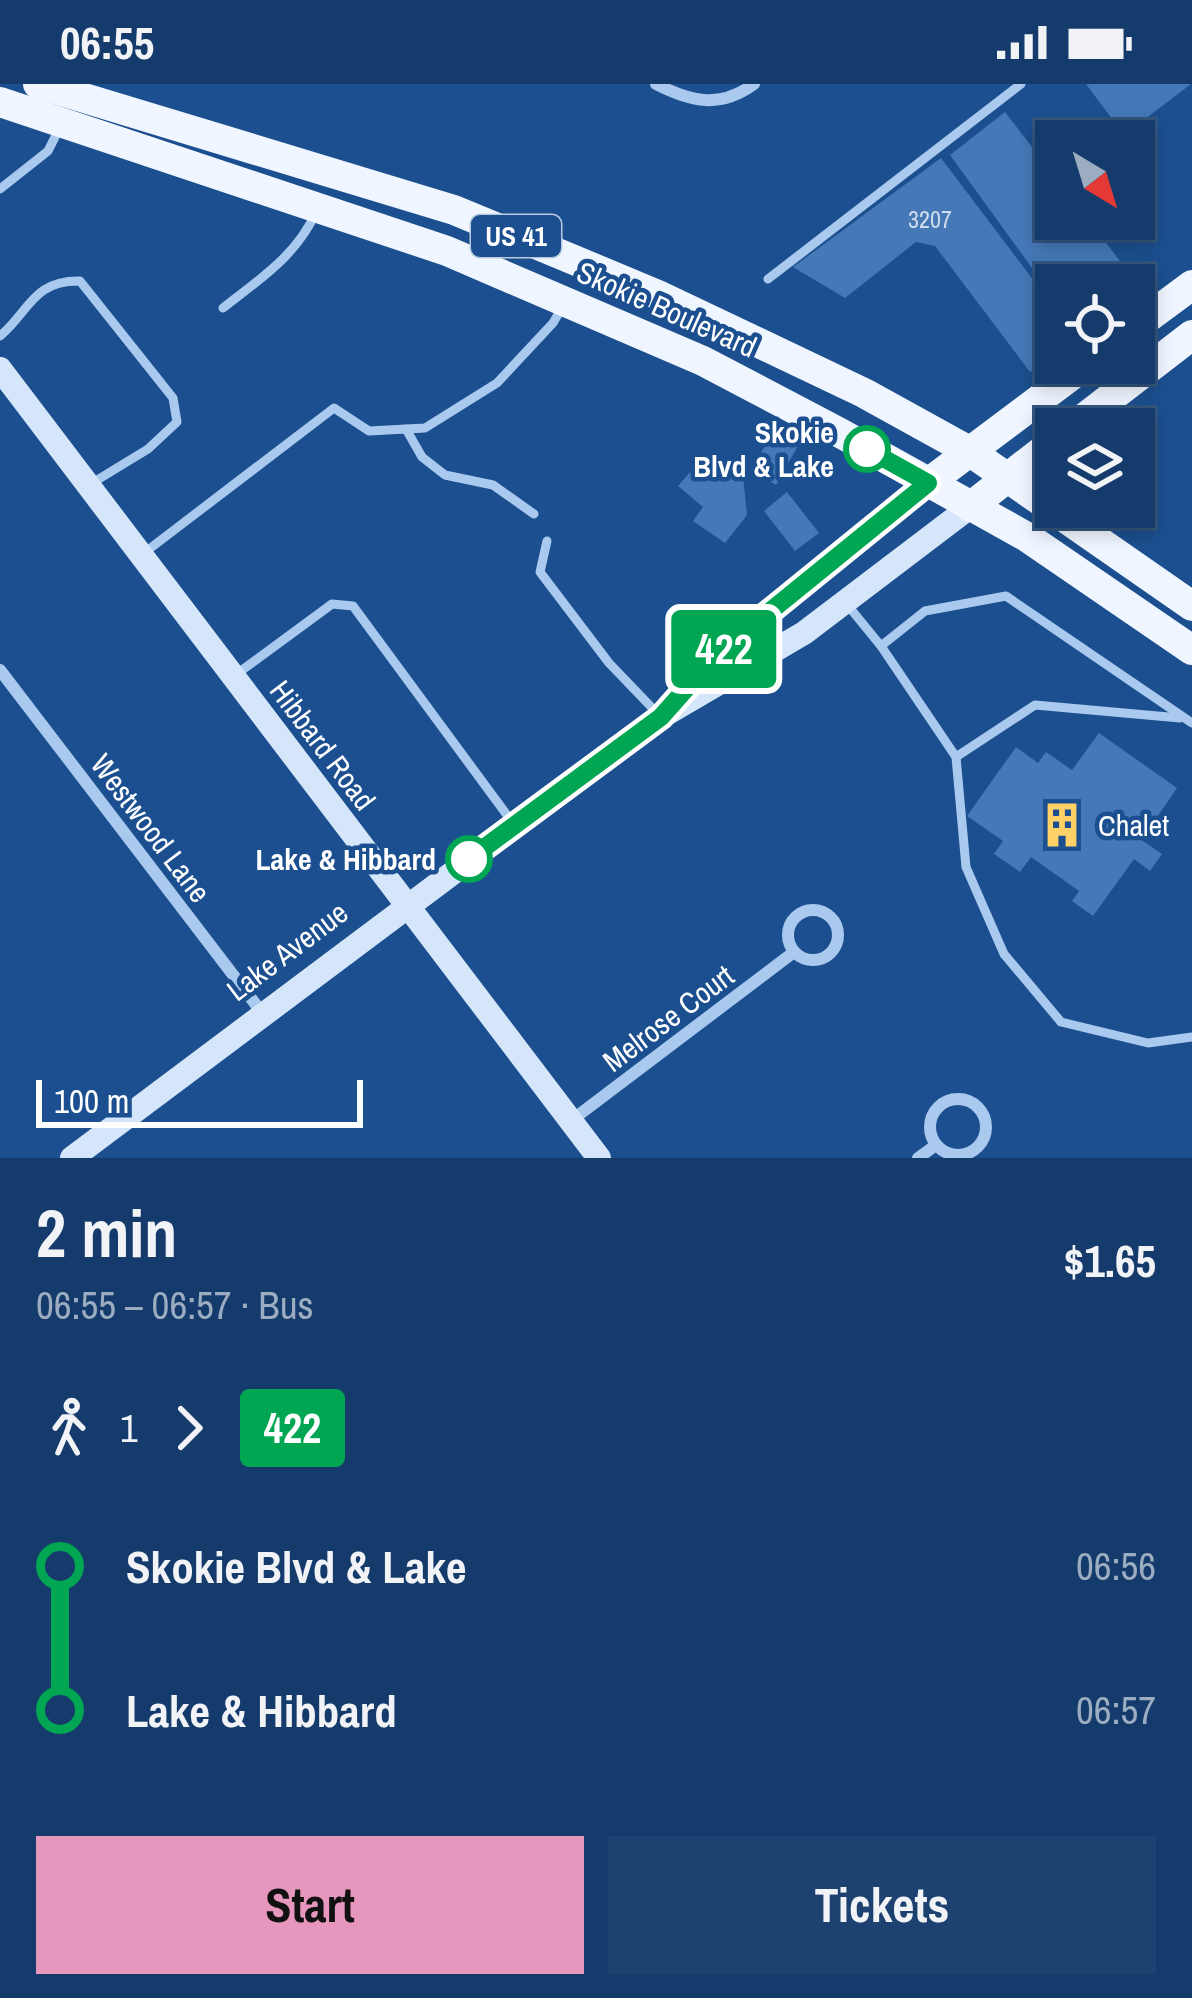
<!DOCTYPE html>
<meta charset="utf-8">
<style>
body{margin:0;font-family:"Archivo Narrow",sans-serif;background:#1d4271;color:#f1f3f6;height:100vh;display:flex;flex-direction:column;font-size:45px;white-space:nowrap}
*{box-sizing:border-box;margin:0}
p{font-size:39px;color:#9dadc1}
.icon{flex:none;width:66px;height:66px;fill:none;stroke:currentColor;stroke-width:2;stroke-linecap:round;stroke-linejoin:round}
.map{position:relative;height:1074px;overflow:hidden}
.side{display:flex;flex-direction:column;background:#143b6b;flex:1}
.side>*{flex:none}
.badge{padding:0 24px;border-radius:9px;font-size:42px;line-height:78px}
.needle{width:78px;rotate:142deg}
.buttons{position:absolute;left:1035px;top:36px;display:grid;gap:24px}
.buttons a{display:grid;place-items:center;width:120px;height:120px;border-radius:0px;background:#143b6b;box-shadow:0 6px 18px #0003,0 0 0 3px #33557e;font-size:60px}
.scale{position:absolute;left:36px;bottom:30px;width:327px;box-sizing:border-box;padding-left:12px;border:6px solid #fff;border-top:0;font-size:33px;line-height:42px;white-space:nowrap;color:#fff;-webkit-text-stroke:9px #1b4f8f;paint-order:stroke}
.map>.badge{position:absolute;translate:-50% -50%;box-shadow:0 0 0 6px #fff}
.legs{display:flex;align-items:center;gap:18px;height:132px;padding:0 36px;font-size:39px}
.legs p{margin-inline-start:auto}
.overview{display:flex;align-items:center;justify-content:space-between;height:204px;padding:0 36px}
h1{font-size:66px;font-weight:700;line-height:90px}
.button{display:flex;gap:24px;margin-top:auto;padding:24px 36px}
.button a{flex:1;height:138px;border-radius:0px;background:#e797bd;color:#111;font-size:48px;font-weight:700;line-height:138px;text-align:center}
.button a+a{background:#1d4271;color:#f1f3f6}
ul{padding:0 36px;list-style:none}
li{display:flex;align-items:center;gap:42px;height:144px;font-size:45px}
li i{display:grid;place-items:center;width:18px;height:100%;margin:0 15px;background:currentColor}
li i::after{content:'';width:30px;height:30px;margin:-15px;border:9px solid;border-radius:50%;background:#143b6b}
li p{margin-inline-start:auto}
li:first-child i{background:linear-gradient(#0000 50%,currentColor 0)}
li:last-child i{background:linear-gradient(currentColor 50%,#0000 0)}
.status{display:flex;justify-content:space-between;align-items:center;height:84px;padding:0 60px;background:#143b6b;direction:ltr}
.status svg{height:33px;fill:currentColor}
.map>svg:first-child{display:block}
.building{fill:#4478b7}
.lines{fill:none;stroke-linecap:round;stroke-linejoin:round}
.lane{stroke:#a9c9ee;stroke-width:9}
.street{stroke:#a9c9ee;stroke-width:12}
.secondary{stroke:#d6e6fa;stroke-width:24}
.primary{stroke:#f0f6ff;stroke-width:30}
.line-1-casing{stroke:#fff;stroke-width:27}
.line-1{stroke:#00a651;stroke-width:18}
.stop-1-dot{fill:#fff;stroke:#00a651;stroke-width:6}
.labels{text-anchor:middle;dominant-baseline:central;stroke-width:9;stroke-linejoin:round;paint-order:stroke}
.number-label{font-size:24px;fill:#d0dded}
.shield{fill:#1b4f8f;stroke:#bbcadd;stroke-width:3}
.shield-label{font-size:27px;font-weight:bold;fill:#fff}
.street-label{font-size:30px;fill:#fff;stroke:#1b4f8f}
.stop-label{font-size:30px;font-weight:bold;fill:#fff;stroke:#1b4f8f;text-anchor:end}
.poi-label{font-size:30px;fill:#fff;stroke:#1b4f8f;text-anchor:start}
</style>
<div class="status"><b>06:55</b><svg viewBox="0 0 49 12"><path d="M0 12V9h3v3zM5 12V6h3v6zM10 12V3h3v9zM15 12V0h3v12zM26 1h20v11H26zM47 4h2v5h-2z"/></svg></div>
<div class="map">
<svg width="1192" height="1074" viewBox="0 0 1192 1074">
<rect width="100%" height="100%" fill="#1b4f8f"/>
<g class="building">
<path d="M1086 0H1191L1124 51Z"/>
<path d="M1005 28 1056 94V135H1088L1139 202V210L1134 214V201H1056V217L950 71Z"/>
<path d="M941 74 1056 226V270L1030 288 935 162 916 158 845 214 793 183Z"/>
<path d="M775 344 800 358 776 401 751 386Z"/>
<path d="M706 370 729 392H743L747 431 725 459 693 437 703 423 678 402Z"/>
<path d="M787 408 819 449 795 467 764 427Z"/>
<path d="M1099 649 1177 704 1151 742 1144 740 1136 752 1162 770 1150 787 1134 775 1093 832 1072 817 1079 807 1031 773 1020 788 994 770 1003 757 967 732 1016 663 1038 679 1046 668 1072 686Z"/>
</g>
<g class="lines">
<g class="lane">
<path d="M0 105 48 67 60 43"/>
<path d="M768 195 1021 0"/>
<path d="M223 224C260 195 297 171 316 128"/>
<path d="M0 252C29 228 33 196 80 197L173 314 177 338 148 365 89 401"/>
<path d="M406 345 422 373 445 391 493 401 534 430"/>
<path d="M547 457 540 488 609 579 657 629"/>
<path d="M144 469 334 324 369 347 425 344 497 299 553 239 563 222"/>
<path d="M845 518 881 562 956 673 966 783 1004 870 1061 938 1148 959 1192 953"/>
<path d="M881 562 925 527 1006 512 1192 639"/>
<path d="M234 592 332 520 353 522 515 742"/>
<path d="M956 673 1035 621 1180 634"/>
</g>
<g class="street">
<path d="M656 0C691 18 720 25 754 0"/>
<path d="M0 586 263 930"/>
<circle cx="813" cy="851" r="25"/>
<circle cx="958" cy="1043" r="28"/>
<path d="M572 1036 794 868"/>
<path d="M918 1074 936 1061"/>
</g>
<g class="secondary">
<path d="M0 285 599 1074"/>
<path d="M678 613 714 572 928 399"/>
<path d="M72 1074 661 633 804 549 970 423"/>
</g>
<g class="primary">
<path d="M38 0 454 126 658 211 864 309 969 367 1192 522"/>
<path d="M0 18 447 167 703 277 842 350 1027 453 1192 566"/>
<path d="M1134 244 1192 201"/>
<path d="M1070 345 1192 251"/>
<path d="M928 399 1088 279"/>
<path d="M970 423 1056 356"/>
</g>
</g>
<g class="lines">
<g class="line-1-casing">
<path id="line-1" d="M469 775 661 633 715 572 928 399 867 365"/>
</g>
<use href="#line-1" class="line-1"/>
</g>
<defs>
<g id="building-bare" transform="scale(3.6)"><path d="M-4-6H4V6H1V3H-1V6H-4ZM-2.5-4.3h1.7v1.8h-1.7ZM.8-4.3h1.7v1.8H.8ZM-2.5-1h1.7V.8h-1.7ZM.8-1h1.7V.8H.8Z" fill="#ffd166" stroke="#1b4f8f" stroke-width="2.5" paint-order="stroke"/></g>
</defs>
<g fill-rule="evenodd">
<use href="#building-bare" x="1062" y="741"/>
</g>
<g class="stop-1-dot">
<circle cx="867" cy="365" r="21"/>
<circle cx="469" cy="775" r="21"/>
</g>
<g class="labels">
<g class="number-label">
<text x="930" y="135">3207</text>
</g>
<rect class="shield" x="471" y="131" width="90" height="42" rx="9"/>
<g class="shield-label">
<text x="516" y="152">US 41</text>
</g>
<g class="street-label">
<text transform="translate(667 225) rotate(24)">Skokie Boulevard</text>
<text transform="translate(323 661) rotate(53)">Hibbard Road</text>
<text transform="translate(151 744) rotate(53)">Westwood Lane</text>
<text transform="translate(287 867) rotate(-37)">Lake Avenue</text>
<text transform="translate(668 934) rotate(-37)">Melrose Court</text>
</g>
<g class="stop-label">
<text x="834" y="348">Skokie<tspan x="834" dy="34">Blvd &amp; Lake</tspan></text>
<text x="436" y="775">Lake &amp; Hibbard</text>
</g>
<g class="poi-label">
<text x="1098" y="741">Chalet</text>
</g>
</g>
</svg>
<div class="buttons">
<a><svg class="needle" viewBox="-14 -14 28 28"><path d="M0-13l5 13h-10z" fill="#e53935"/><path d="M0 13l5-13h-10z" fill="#9dadc1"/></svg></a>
<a><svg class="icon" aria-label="locate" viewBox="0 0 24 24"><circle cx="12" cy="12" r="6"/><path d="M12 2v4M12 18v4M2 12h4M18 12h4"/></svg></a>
<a><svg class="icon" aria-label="layers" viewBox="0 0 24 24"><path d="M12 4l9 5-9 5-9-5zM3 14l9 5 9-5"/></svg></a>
</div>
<div class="scale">100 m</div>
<b class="badge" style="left:724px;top:565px;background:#00a651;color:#fff">422</b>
</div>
<section class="side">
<div class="overview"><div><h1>2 min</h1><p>06:55 – 06:57 · Bus</p></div><b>$1.65</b></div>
<div class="legs"><svg class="icon" aria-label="walk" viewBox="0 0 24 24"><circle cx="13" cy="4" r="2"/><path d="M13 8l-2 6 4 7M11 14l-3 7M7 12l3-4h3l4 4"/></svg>1<svg class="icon" aria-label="forward" viewBox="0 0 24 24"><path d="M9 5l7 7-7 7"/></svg><b class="badge" style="background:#00a651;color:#fff">422</b></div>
<ul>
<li><i style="color:#00a651"></i><b>Skokie Blvd &amp; Lake</b><p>06:56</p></li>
<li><i style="color:#00a651"></i><b>Lake &amp; Hibbard</b><p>06:57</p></li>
</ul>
<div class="button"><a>Start</a><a>Tickets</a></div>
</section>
